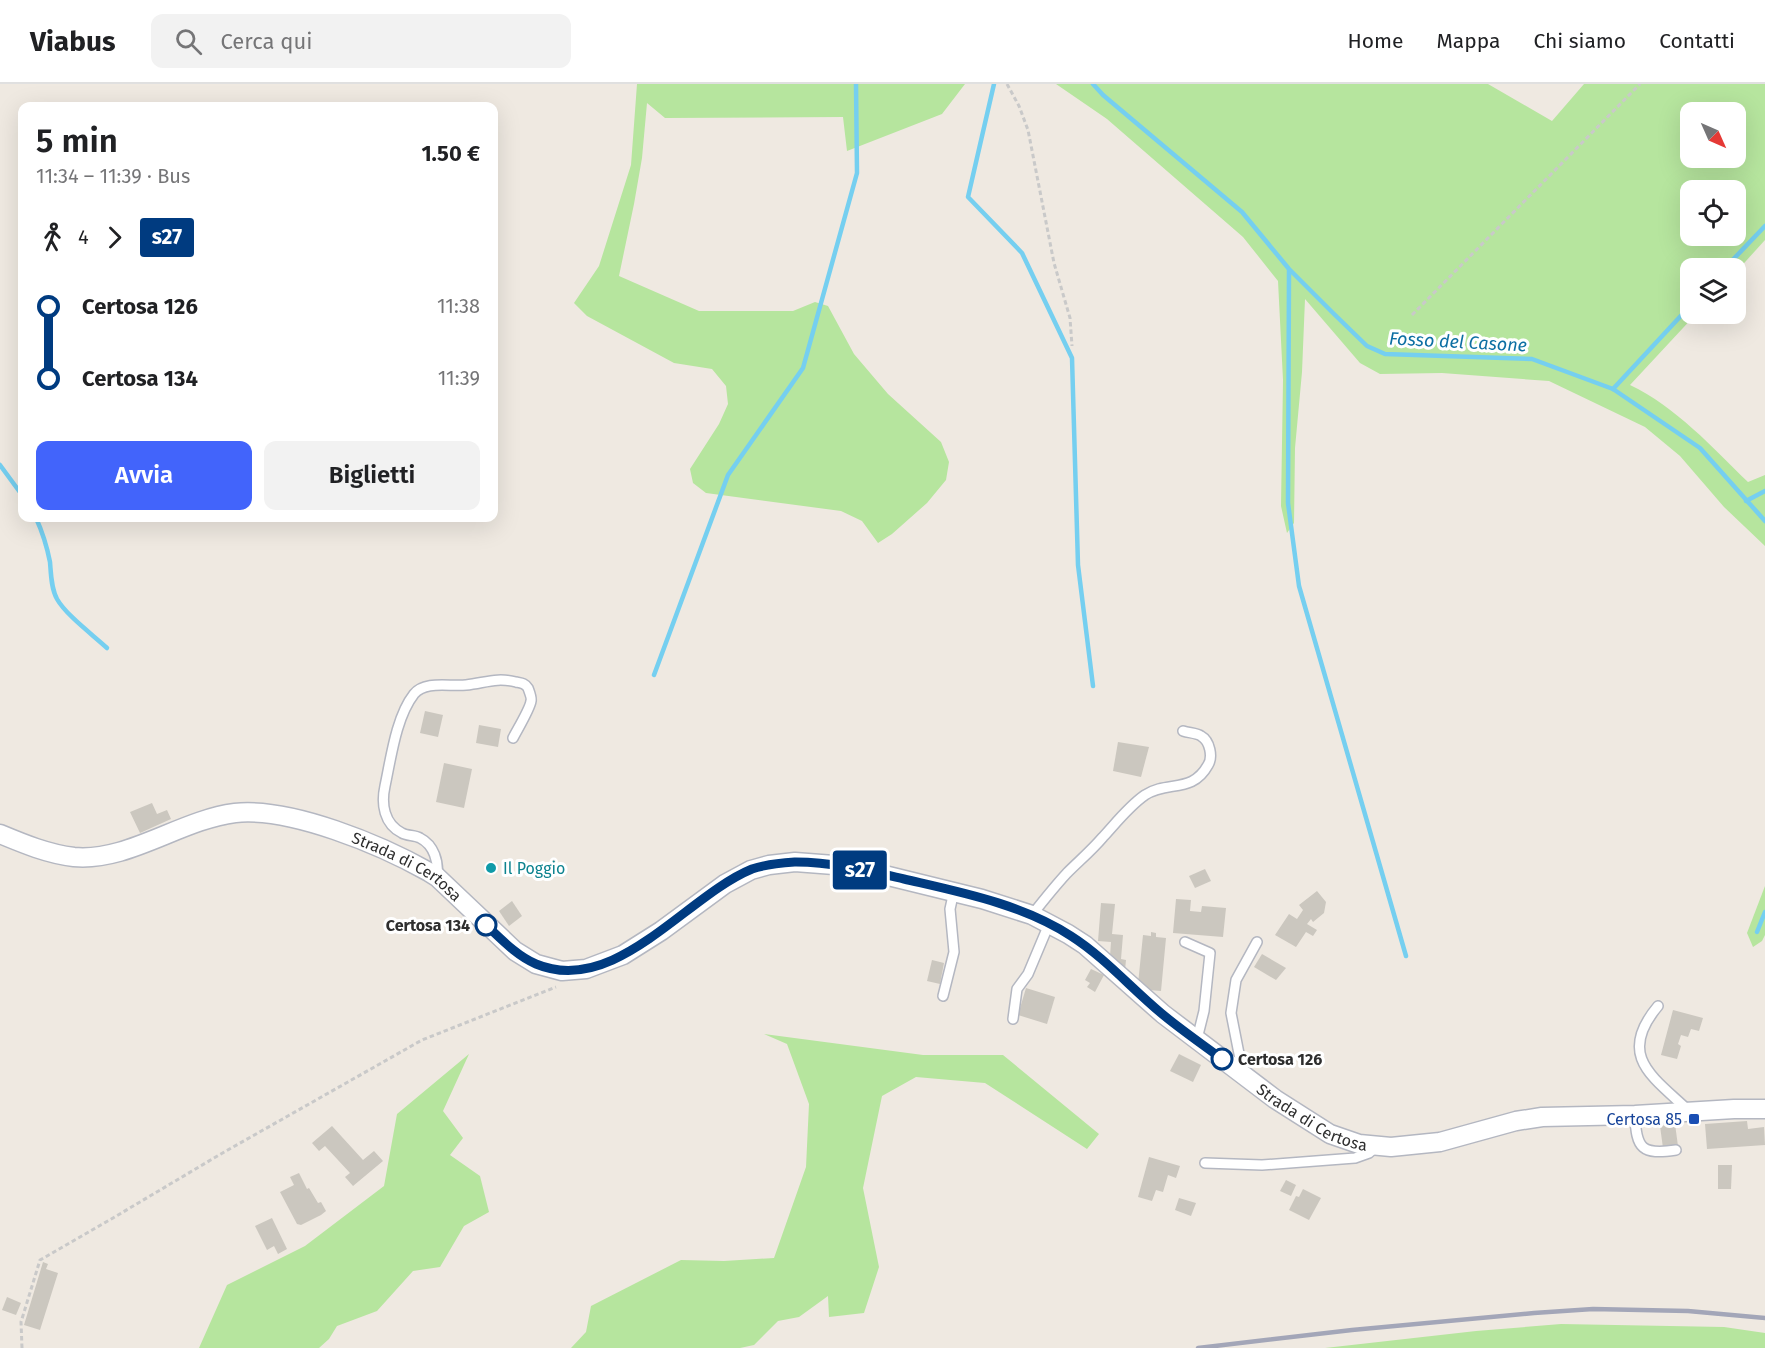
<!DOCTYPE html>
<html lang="it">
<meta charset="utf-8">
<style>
body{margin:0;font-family:"Fira Sans",sans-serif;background:#f2f2f2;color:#202124;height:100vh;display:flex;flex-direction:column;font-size:22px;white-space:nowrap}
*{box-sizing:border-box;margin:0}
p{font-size:20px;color:#757577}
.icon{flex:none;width:33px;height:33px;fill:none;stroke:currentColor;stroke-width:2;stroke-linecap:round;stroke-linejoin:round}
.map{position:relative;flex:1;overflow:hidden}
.panel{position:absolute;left:18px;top:18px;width:480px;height:420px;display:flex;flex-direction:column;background:#fff;border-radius:12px;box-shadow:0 6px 24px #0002}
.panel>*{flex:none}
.badge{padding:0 12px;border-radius:4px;font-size:21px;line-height:39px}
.needle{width:39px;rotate:135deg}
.fabs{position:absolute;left:1680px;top:18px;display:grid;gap:12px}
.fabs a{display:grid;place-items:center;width:66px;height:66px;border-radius:12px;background:#fff;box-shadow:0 6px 24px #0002;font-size:30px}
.map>.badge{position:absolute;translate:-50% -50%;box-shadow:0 0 0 3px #fff}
.legs{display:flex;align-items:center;gap:9px;height:66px;padding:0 18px;font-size:20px}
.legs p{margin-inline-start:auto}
.summary{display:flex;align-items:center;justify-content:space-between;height:102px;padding:0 18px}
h1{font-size:33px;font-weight:600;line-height:45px}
.button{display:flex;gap:12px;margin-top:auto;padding:12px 18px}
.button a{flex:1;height:69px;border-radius:12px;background:#4264fb;color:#fff;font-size:24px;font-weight:600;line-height:69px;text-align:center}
.button a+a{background:#f2f2f2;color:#202124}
ul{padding:0 18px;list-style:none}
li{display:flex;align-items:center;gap:21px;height:72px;font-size:22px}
li i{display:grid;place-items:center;width:9px;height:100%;margin:0 8px;background:currentColor}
li i::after{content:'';width:15px;height:15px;margin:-8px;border:4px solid;border-radius:50%;background:#fff}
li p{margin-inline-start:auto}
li:first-child i{background:linear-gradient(#0000 50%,currentColor 0)}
li:last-child i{background:linear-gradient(currentColor 50%,#0000 0)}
header{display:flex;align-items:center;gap:36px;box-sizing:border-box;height:84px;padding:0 30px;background:#fff;border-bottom:2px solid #e0e0e0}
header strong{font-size:28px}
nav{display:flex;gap:33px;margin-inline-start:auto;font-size:21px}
.search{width:420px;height:54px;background:#f2f2f2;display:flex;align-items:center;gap:15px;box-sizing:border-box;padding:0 21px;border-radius:12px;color:#757577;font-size:22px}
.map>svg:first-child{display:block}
.green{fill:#b6e59e;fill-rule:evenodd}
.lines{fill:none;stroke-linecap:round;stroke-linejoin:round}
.stream{stroke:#75cff0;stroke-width:4.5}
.building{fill:#cbc7bf}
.service-casing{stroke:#b4b7c1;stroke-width:12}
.minor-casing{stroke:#b4b7c1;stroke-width:21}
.path{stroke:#c9c9c9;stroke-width:3;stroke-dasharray:4.5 3;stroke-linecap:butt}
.service{stroke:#fff;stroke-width:9}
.minor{stroke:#fff;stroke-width:18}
.rail{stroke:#a3a6b8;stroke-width:4.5}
.line-1-casing{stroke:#fff;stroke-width:14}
.line-1{stroke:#003b80;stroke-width:9}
.culture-dot{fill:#0f9aa8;stroke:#fff;stroke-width:2}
.stop-1-dot{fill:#fff;stroke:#003b80;stroke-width:3}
.transit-dot{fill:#1a4fb4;stroke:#fff;stroke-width:2}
.labels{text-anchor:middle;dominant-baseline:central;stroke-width:6;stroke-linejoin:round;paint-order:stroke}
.culture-label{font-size:16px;fill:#0d838f;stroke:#fff;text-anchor:start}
.street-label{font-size:16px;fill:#2e2e2e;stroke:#fff}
.stop-label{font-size:16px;font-weight:bold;fill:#2e2e2e;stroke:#fff;text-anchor:end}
.transit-label{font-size:16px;fill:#164399;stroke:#fff;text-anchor:end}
.water-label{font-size:18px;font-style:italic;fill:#0d6fa3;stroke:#fff}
</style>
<header>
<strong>Viabus</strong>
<div class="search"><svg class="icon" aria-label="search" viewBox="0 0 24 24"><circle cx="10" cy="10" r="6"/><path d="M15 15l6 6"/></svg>Cerca qui</div>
<nav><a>Home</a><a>Mappa</a><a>Chi siamo</a><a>Contatti</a></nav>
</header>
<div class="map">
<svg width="1765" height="1264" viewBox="0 0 1765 1264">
<rect width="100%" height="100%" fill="#efe9e1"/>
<g class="green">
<path d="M637 0H965L942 30 847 67 843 33 665 34 647 19 642 74 634 120 619 192 699 227H793L815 218 828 222 854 270 888 310 941 358 949 378 946 396 927 419 892 450 878 459 862 437 841 427 706 409 693 399 690 385 719 340 728 320 726 302 712 285 674 279 587 232 574 219 599 182 631 81Z"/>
<path d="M1056 0H1488L1552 37 1584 0H1765V156L1736 188V184H1690V230H1696L1630 301C1676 323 1712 363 1748 398L1765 391V462L1724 423 1680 372 1645 343 1549 297 1442 289 1380 290 1360 279 1305 215 1302 288 1295 364 1294 439 1287 449 1281 422 1283 296 1278 197 1243 153 1107 35ZM1736 28V74H1690V28ZM1690 106H1736V152H1690Z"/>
<path d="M1765 802V851L1762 857 1753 863 1747 849Z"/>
<path d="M764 950 923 971H1003L1099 1050 1087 1065 985 999 916 993 882 1012 863 1104 879 1183 864 1229 829 1233 828 1212 799 1233 778 1237 754 1261 740 1264H571L586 1248 591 1222 681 1176 724 1177 774 1174 806 1083 809 1020 787 960Z"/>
<path d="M469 970 443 1027 463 1054 450 1071 480 1092 489 1128 464 1142 440 1183 413 1187 377 1227 337 1242 329 1255 319 1264H199L227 1201 305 1162 384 1102 397 1030Z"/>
<path d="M1561 1240 1724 1243 1765 1249V1264H1325L1476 1247Z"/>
</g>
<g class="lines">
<g class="stream">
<path d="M994 0 968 113 1022 169 1072 274 1078 481 1093 602"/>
<path d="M1093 0 1103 11 1242 128 1289 185 1334 230 1367 262 1385 270 1532 275 1613 305 1700 364 1765 437"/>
<path d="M1725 184 1765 142"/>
<path d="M1289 186 1288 419 1299 502 1406 872"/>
<path d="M1613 305 1690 222"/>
<path d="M0 381 22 411"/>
<path d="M1746 417 1765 407"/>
<path d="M36 434C42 447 47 463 50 478 51 490 51 504 57 515 66 531 93 551 107 564"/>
<path d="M654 591 728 391 803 284 857 89 856 0"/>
<path d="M1757 848 1765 828"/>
</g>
</g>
<g class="building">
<path d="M425 627 443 631 438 653 420 649Z"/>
<path d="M479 641 501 645 498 663 476 659Z"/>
<path d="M1118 658 1149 663 1141 693 1113 687Z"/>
<path d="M444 679 472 685 464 724 436 718Z"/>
<path d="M152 719 157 730 167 726 171 735 140 749 130 728Z"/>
<path d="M1205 785 1211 797 1195 804 1189 792Z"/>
<path d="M1317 807 1326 818 1324 829 1313 838 1311 835 1307 840 1317 846 1313 852 1306 848 1296 863 1275 851 1289 830 1297 835 1303 826 1299 821Z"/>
<path d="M1176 815 1191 816 1190 827 1201 828 1202 822 1226 824 1223 853 1173 849Z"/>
<path d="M512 817 522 832 509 842 499 827Z"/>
<path d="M1101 819 1115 820 1112 850 1123 851 1121 875 1126 876 1125 886 1110 872 1111 858 1098 857Z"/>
<path d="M1151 848 1156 849V853L1166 854 1161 907 1149 906 1138 900 1143 851 1151 852Z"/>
<path d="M1262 870 1286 884 1276 896 1254 883Z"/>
<path d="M932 876 944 879 940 900 927 897Z"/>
<path d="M1091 885 1104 891 1095 908 1087 903 1090 899 1085 896Z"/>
<path d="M1026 904 1055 913 1047 940 1018 931Z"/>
<path d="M1673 926 1703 934 1699 947 1691 945 1688 953 1681 951 1678 960 1681 962 1677 975 1661 971Z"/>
<path d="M1179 970 1201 981 1193 998 1170 987Z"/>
<path d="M1747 1037 1748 1045 1764 1043 1765 1061 1707 1065 1705 1040Z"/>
<path d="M1675 1040 1678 1062 1663 1064 1660 1042Z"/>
<path d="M332 1042 363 1076 374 1067 383 1077 353 1102 345 1093 350 1089 325 1062 319 1067 312 1059Z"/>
<path d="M1149 1073 1180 1082 1176 1094 1168 1091 1163 1108 1156 1106 1152 1117 1138 1113Z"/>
<path d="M1718 1081H1732L1731 1105H1718Z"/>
<path d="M299 1089 307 1105 309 1104 318 1119 321 1118 326 1127 321 1131 301 1141 297 1140 280 1108 294 1101 290 1093Z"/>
<path d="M1286 1096 1296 1101 1291 1112 1280 1107Z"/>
<path d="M1303 1105 1321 1114 1309 1136 1289 1126 1296 1112 1299 1113Z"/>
<path d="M1179 1114 1196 1119 1191 1132 1175 1126Z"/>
<path d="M272 1134 287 1165 278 1170 274 1162 267 1166 255 1142Z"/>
<path d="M43 1178 48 1180 46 1185 58 1189 40 1246 24 1241Z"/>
<path d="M7 1213 21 1219 16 1231 2 1226Z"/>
</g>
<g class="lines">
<g class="service-casing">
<g id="service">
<path d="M437 793C439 778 434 761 420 754 415 751 407 752 402 749 384 740 381 720 385 702 391 674 396 633 414 610 425 596 451 603 466 601 485 599 496 593 516 598 521 599 525 599 528 604 529 607 532 614 531 617 530 625 517 646 513 654"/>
<path d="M1032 831C1043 817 1055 802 1067 789 1079 777 1092 766 1103 753 1116 739 1129 722 1145 711 1168 696 1192 710 1208 681 1213 673 1210 657 1201 652 1197 649 1189 649 1183 647"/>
<path d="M1185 858 1210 869 1204 927 1197 955"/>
<path d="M943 912 954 868 950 825 954 807"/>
<path d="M1658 922C1616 972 1653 993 1689 1027"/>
<path d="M1013 935 1017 905 1028 890 1049 840"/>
<path d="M1243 990 1231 929 1236 896 1257 858"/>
<path d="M1635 1031C1636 1065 1642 1071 1676 1066"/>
<path d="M1205 1079 1262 1081 1355 1074 1369 1069 1376 1063"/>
</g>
</g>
<g class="minor-casing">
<g id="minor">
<path id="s1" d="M0 750C24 760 48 770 74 773 128 778 180 736 235 729 291 723 381 761 429 788L437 793 515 867 536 880 562 887 586 885 623 871 661 847 725 800 751 786 769 781 795 778 834 781 868 787 982 815 1032 831 1068 850 1085 861 1163 930 1275 1015 1330 1050 1359 1060 1391 1063 1440 1058 1516 1037 1542 1033 1635 1031 1734 1025H1765"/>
</g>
</g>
<g class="path">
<path d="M1007 0 1019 22 1028 46 1054 179 1070 234 1072 262"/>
<path d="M1412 231 1640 0"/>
<path d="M22 1264 21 1238 40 1176 113 1134 219 1071 422 956 556 903"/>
</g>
<use href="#service" class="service"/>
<use href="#minor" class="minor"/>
<path class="rail" d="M1198 1264 1352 1246 1534 1229 1593 1225 1688 1227 1765 1234"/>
</g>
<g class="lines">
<g class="line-1-casing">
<path id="line-1" d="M486 841C501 855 517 872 536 880 615 913 686 812 752 785 766 780 782 779 796 778 833 778 869 787 904 795 960 808 1022 820 1071 852 1104 873 1131 904 1161 929 1180 945 1202 960 1222 975"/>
</g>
<use href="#line-1" class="line-1"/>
</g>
<circle class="culture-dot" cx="491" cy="784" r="6"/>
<g class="stop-1-dot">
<circle cx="486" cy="841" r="10"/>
<circle cx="1222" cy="975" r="10"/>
</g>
<rect class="transit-dot" x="1688" y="1029" width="12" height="12" rx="3"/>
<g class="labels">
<g class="culture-label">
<text x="503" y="784">Il Poggio</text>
</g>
<g class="street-label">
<text stroke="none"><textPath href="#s1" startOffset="429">Strada di Certosa</textPath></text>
<text stroke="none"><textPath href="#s1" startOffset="1473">Strada di Certosa</textPath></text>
</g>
<g class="stop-label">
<text x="470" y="841">Certosa 134</text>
<text x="1238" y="975" text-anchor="start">Certosa 126</text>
</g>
<g class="transit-label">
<text x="1682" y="1035">Certosa 85</text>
</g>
<g class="water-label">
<text transform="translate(1458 258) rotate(3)">Fosso del Casone</text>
</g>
</g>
</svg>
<div class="fabs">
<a><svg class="needle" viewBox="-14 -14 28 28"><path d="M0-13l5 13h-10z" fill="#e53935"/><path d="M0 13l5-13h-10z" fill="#757577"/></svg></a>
<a><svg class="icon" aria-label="locate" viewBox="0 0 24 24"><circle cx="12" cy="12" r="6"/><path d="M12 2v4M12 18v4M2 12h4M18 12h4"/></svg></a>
<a><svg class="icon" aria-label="layers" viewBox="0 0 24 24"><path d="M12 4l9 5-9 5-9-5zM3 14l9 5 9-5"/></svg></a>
</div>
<b class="badge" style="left:860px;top:786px;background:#003b80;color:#fff">s27</b>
<section class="panel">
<div class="summary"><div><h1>5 min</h1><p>11:34 – 11:39 · Bus</p></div><b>1.50 €</b></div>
<div class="legs"><svg class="icon" aria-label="walk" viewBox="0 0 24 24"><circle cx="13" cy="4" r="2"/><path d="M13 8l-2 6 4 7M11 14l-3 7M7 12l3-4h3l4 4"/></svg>4<svg class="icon" aria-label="forward" viewBox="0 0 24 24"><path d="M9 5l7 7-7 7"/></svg><b class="badge" style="background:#003b80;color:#fff">s27</b></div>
<ul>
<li><i style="color:#003b80"></i><b>Certosa 126</b><p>11:38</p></li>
<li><i style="color:#003b80"></i><b>Certosa 134</b><p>11:39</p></li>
</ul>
<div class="button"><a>Avvia</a><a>Biglietti</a></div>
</section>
</div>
